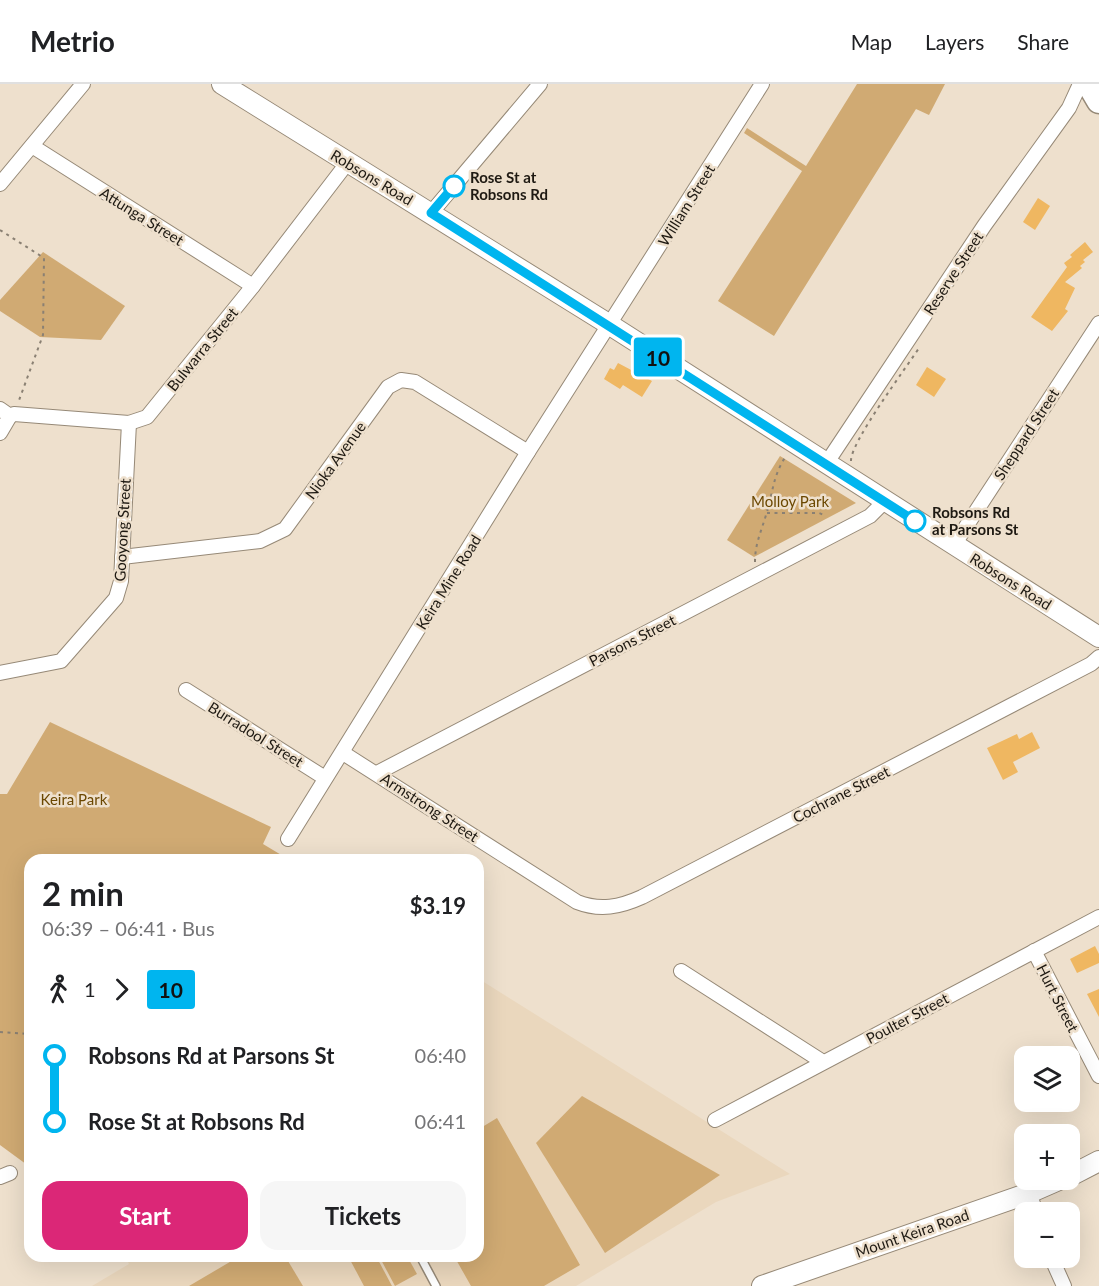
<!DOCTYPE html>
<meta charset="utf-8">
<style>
body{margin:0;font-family:Lato,sans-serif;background:#f6f6f6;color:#202124;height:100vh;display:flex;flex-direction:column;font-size:22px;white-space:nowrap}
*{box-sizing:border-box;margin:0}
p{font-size:20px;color:#757577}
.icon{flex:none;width:33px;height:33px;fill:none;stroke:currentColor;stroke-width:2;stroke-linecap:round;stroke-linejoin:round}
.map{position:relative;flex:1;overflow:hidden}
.sheet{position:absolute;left:24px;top:770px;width:460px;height:408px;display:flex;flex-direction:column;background:#fff;border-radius:18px;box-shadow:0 6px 24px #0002}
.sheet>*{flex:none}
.badge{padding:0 12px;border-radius:4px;font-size:21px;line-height:39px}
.tools{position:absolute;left:1014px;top:962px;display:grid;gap:12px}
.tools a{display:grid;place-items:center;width:66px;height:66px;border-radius:12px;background:#fff;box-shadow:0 6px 24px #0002;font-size:30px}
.map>.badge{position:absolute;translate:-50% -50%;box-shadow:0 0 0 3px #fff}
.legs{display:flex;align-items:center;gap:9px;height:66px;padding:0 18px;font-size:20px}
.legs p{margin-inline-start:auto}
.overview{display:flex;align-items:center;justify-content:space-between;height:102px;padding:0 18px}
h1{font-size:33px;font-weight:700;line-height:45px}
.action{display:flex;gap:12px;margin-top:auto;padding:12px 18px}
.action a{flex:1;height:69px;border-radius:18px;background:#db2777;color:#fff;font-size:24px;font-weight:700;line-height:69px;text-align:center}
.action a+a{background:#f6f6f6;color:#202124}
ul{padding:0 18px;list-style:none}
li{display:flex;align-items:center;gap:21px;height:66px;font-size:22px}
li i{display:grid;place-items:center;width:9px;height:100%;margin:0 8px;background:currentColor}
li i::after{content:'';width:15px;height:15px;margin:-8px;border:4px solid;border-radius:50%;background:#fff}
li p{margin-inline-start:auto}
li:first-child i{background:linear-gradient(#0000 50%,currentColor 0)}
li:last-child i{background:linear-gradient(currentColor 50%,#0000 0)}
header{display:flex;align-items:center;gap:36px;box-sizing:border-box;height:84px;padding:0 30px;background:#fff;border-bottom:2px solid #e0e0e0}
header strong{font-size:28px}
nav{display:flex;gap:33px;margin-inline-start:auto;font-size:21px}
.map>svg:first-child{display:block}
.built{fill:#ead7bd}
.green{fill:#d0aa73}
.building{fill:#efb761}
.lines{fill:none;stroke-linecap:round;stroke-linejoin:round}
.service-casing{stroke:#968977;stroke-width:10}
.minor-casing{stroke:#968977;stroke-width:16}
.secondary-casing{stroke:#968977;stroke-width:22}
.motorway-casing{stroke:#968977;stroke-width:27}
.path{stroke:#8a8073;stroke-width:2;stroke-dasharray:3 4.5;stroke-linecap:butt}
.service{stroke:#fff;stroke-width:7}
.minor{stroke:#fff;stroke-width:14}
.secondary{stroke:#fff;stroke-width:20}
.motorway{stroke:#fff;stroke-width:24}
.line-1-casing{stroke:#fff;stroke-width:14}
.line-1{stroke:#00b5ef;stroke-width:9}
.stop-1-dot{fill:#fff;stroke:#00b5ef;stroke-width:3}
.labels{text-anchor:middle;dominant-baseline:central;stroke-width:5;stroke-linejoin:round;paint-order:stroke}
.street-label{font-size:15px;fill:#1e1912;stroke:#eee0cd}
.stop-label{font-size:15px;font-weight:bold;fill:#1e1912;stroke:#eee0cd;text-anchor:start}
.park-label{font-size:15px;fill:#6b4700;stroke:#eee0cd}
</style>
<header>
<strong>Metrio</strong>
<nav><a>Map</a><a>Layers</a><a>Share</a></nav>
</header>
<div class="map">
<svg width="1099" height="1202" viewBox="0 0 1099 1202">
<rect width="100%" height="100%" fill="#eee0cd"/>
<path class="built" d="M479 895 790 1090 716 1118 576 1202H92L129 1180 125 1172H478Z"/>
<g class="green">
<path d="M857 0H945L929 31 916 25 774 252 718 217 802 87 744 49 747 44 806 82Z"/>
<path d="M43 168 125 222 101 256 40 253 0 227V216Z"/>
<path d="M780 372 856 419 754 473 727 456Z"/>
<path d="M50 638 271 743 263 760 288 775 30 776V1083L0 1061V710H7Z"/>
<path d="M582 1012 720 1091 605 1169 536 1059Z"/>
<path d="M497 1034 580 1181 544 1202H471L454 1172H478L479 1045Z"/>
<path d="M240 1172H285L303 1202H189Z"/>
<path d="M348 1172H376L392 1202H364Z"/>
<path d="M379 1172H407L417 1190 395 1202Z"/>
</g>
<g class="building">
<path d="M1038 114 1050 122 1035 146 1023 138Z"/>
<path d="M1085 158 1093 168 1083 176 1085 178 1080 182 1082 184 1065 198 1075 204 1065 225 1068 227 1052 247 1031 233 1067 183 1064 179 1072 173 1070 171Z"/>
<path d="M618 279 652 297 642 313 623 301 620 305 604 295 610 284 614 286Z"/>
<path d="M927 283 946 295 934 313 916 301Z"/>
<path d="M1032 648 1040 664 1013 678 1018 688 1003 696 987 664 1017 650 1019 655Z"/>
<path d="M1095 862 1099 870V879L1077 889 1070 875Z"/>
<path d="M1099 905V933L1087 910Z"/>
</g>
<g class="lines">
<g class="service-casing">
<path id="service" d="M420 1172 436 1202"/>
</g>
<g class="minor-casing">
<g id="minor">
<path d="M32 62 253 202"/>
<path d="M0 100 83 0"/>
<path d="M431 129 540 0"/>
<path d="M0 325 10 332 14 330 129 339 147 333 253 202 348 78"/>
<path d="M0 349 10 332"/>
<path d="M826 380 984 142 1069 24 1080 0"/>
<path d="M954 461 1099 239"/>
<path d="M122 473 260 457 285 445 388 303 401 296 415 298 528 368"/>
<path d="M0 589 61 577 116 514 121 497 129 339"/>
<path d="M186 606 325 694"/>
<path d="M343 669 577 818C600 827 620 823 642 813L1091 580 1099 573"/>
<path d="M377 689 870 432 884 418"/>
<path d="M288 755 528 368 762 0"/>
<path d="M1034 867 1099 992"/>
<path d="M681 887 823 978"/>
<path d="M715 1036 1099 833"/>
<path d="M0 1093 10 1089"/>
<path d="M1029 1109 1036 1128"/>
<path d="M1051 1173 1064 1202"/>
</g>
</g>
<g class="secondary-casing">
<g id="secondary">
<path d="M222 0 610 241 1099 553"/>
<path d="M1070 1092 1099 1077"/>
<path d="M762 1202 1029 1109 1061 1095"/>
</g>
</g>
<g class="motorway-casing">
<path id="motorway" d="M1089 0 1099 17"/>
</g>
<g class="path">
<path d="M0 146 44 174 43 251 18 319"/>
<path d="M851 377C850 359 906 284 919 264"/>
<path d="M767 429H819L826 432"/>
<path d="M755 478C755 460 761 448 766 431 773 410 772 393 786 372"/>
<path d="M0 948 30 950"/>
</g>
<use href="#service" class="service"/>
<use href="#minor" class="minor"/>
<use href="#secondary" class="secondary"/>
<use href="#motorway" class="motorway"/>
</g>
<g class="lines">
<g class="line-1-casing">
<path id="line-1" d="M454 102 431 129 915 437"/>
</g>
<use href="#line-1" class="line-1"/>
</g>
<g class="stop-1-dot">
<circle cx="454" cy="102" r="10"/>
<circle cx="915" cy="437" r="10"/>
</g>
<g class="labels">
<g class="street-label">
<text transform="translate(372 93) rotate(31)">Robsons Road</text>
<text transform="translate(686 121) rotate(-58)">William Street</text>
<text transform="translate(142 132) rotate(32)">Attunga Street</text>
<text transform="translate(953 189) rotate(-57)">Reserve Street</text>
<text transform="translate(202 265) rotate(-51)">Bulwarra Street</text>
<text transform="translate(1026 350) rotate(-57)">Sheppard Street</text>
<text transform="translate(335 376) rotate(-54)">Nioka Avenue</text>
<text transform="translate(122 446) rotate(-87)">Gooyong Street</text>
<text transform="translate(1011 497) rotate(32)">Robsons Road</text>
<text transform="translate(448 498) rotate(-58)">Keira Mine Road</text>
<text transform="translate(632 556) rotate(-27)">Parsons Street</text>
<text transform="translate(256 650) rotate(32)">Burradool Street</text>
<text transform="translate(841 710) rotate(-27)">Cochrane Street</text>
<text transform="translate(430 723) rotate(33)">Armstrong Street</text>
<text transform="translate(1058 914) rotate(63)">Hurt Street</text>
<text transform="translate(907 934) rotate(-28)">Poulter Street</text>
<text transform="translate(912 1149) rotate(-19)">Mount Keira Road</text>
</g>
<g class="stop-label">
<text x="470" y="93">Rose St at<tspan x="470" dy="17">Robsons Rd</tspan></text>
<text x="932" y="428">Robsons Rd<tspan x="932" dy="17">at Parsons St</tspan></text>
</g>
<g class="park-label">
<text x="790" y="417">Molloy Park</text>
<text x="74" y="715">Keira Park</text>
</g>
</g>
</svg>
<div class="tools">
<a><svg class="icon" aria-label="layers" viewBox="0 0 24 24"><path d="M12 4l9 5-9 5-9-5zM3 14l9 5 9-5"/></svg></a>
<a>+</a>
<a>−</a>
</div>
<b class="badge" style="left:658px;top:273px;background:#00b5ef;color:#111">10</b>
<section class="sheet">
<div class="overview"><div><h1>2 min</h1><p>06:39 – 06:41 · Bus</p></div><b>$3.19</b></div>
<div class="legs"><svg class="icon" aria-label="walk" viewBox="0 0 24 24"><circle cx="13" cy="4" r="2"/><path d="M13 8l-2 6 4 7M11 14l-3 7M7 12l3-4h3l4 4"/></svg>1<svg class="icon" aria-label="forward" viewBox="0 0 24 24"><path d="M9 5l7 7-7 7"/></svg><b class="badge" style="background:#00b5ef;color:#111">10</b></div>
<ul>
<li><i style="color:#00b5ef"></i><b>Robsons Rd at Parsons St</b><p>06:40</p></li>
<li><i style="color:#00b5ef"></i><b>Rose St at Robsons Rd</b><p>06:41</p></li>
</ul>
<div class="action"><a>Start</a><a>Tickets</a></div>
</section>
</div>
